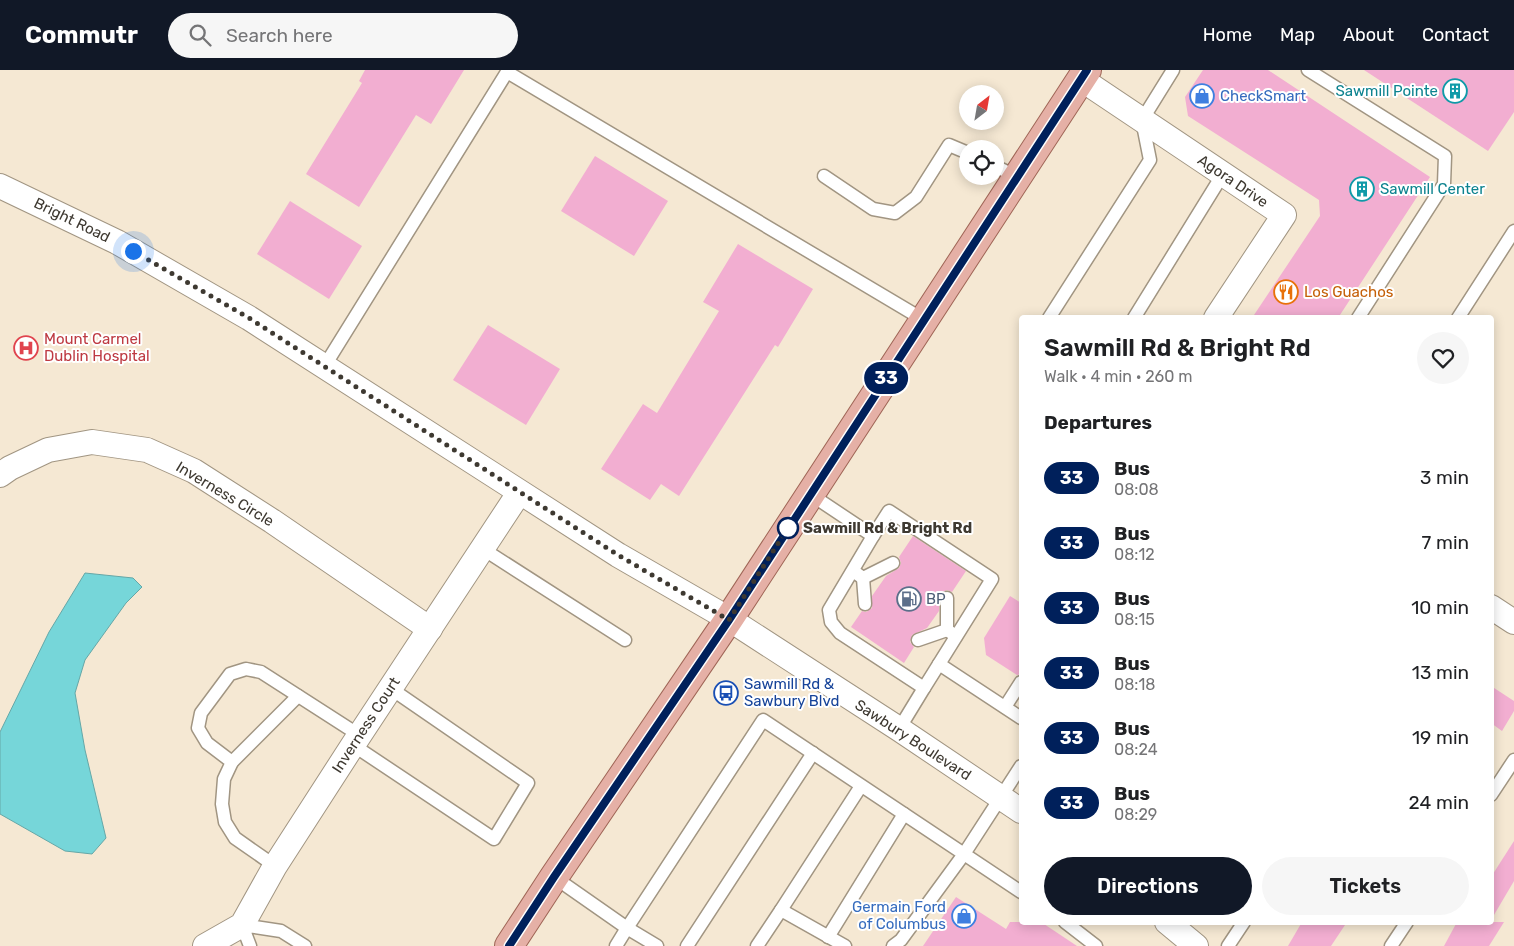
<!DOCTYPE html>
<meta charset="utf-8">
<style>
body{margin:0;font-family:Rubik,sans-serif;background:#f6f6f6;color:#202124;height:100vh;display:flex;flex-direction:column;font-size:19px;white-space:nowrap}
*{box-sizing:border-box;margin:0}
p{font-size:16px;color:#757577}
.icon{flex:none;width:28px;height:28px;fill:none;stroke:currentColor;stroke-width:2;stroke-linecap:round;stroke-linejoin:round}
.map{position:relative;flex:1;overflow:hidden}
.details{position:absolute;left:1019px;top:245px;width:475px;height:610px;display:flex;flex-direction:column;background:#fff;border-radius:5px;box-shadow:0 2px 12px #0003}
.details>*{flex:none}
.badge{padding:0 10px;border-radius:16px;font-size:18px;line-height:32px}
.needle{width:32px;rotate:31deg}
.tools{position:absolute;left:959px;top:15px;display:grid;gap:10px}
.tools a{display:grid;place-items:center;width:45px;height:45px;border-radius:50%;background:#fff;box-shadow:0 2px 12px #0003;font-size:25px}
.you{position:absolute;width:25px;height:25px;margin:-12px;border:4px solid #fff;border-radius:50%;background:#1a73e8;box-shadow:0 0 0 8px #1a73e833}
.map>.badge{position:absolute;translate:-50% -50%;box-shadow:0 0 0 2px #fff}
h2{padding:0 25px;font-size:19px;line-height:45px}
.round{display:grid;place-items:center;flex:none;width:52px;height:52px;border-radius:26px;background:#f6f6f6}
.summary{display:flex;align-items:center;justify-content:space-between;height:85px;padding:0 25px}
h1{font-size:24px;font-weight:600;line-height:38px}
.cta{display:flex;gap:10px;margin-top:auto;padding:10px 25px}
.cta a{flex:1;height:58px;border-radius:30px;background:#111827;color:#fff;font-size:20px;font-weight:600;line-height:58px;text-align:center}
.cta a+a{background:#f6f6f6;color:#202124}
ul{padding:0;list-style:none}
li{display:flex;align-items:center;gap:15px;height:65px;padding:0 25px}
li div{flex:1}
li b{display:block;font-size:19px}
li em{font-style:normal}
li .badge{min-width:55px;font-weight:700;text-align:center}
header{display:flex;align-items:center;gap:30px;box-sizing:border-box;height:70px;padding:0 25px;background:#111827;color:#fff}
header strong{font-size:24px}
nav{display:flex;gap:28px;margin-inline-start:auto;font-size:18px}
.search{width:350px;height:45px;background:#f6f6f6;display:flex;align-items:center;gap:12px;box-sizing:border-box;padding:0 18px;border-radius:28px;color:#757577;font-size:19px}
.map>svg:first-child{display:block}
.water{fill:#76d6d9;stroke:#65a7a7}
.building{fill:#f2aed1}
.lines{fill:none;stroke-linecap:round;stroke-linejoin:round}
.service-casing{stroke:#a19582;stroke-width:15}
.minor-casing{stroke:#a19582;stroke-width:26}
.primary-casing{stroke:#9f6556;stroke-width:30}
.service{stroke:#fff;stroke-width:12}
.minor{stroke:#fff;stroke-width:24}
.primary{stroke:#e5b0a6;stroke-width:28}
.line-casing{stroke:#fff;stroke-width:11}
.line{stroke:#00205b;stroke-width:8}
.walk{stroke:#3e3931;stroke-width:5;stroke-dasharray:0 9}
.stop-dot{fill:#fff;stroke:#00205b;stroke-width:2.5}
.labels{text-anchor:middle;dominant-baseline:central;stroke-width:4;stroke-linejoin:round;paint-order:stroke}
.culture-label{font-size:15px;fill:#0d838f;stroke:#fff;text-anchor:end}
.shop-label{font-size:15px;fill:#366cbe;stroke:#fff;text-anchor:start}
.street-label{font-size:15px;fill:#3e3931;stroke:#fff}
.food-label{font-size:15px;fill:#c56008;stroke:#fff;text-anchor:start}
.health-label{font-size:15px;fill:#be3a42;stroke:#fff;text-anchor:start}
.stop-label{font-size:15px;font-weight:bold;fill:#3e3931;stroke:#fff;text-anchor:start}
.service-label{font-size:15px;fill:#4e5e75;stroke:#fff;text-anchor:start}
.transit-label{font-size:15px;fill:#164399;stroke:#fff;text-anchor:start}
</style>
<header>
<strong>Commutr</strong>
<div class="search"><svg class="icon" aria-label="search" viewBox="0 0 24 24"><circle cx="10" cy="10" r="6"/><path d="M15 15l6 6"/></svg>Search here</div>
<nav><a>Home</a><a>Map</a><a>About</a><a>Contact</a></nav>
</header>
<div class="map">
<svg width="1514" height="876" viewBox="0 0 1514 876">
<rect width="100%" height="100%" fill="#f5e8d3"/>
<path class="water" d="M85 503 133 508 142 517 126 533 85 590 75 623 85 680 106 768 92 784 65 781 0 744V662L49 562Z"/>
<g class="building">
<path d="M365 0H464L431 54 416 45 359 137 306 104 362 13 359 11Z"/>
<path d="M1203 0H1268L1430 107 1338 248H1252L1320 146 1319 130 1188 46 1185 27Z"/>
<path d="M1364 0H1514V42L1488 81Z"/>
<path d="M595 86 668 131 634 186 561 141Z"/>
<path d="M290 131 362 176 329 229 257 184Z"/>
<path d="M738 174 813 219 778 277 775 275 679 426 661 414 650 430 601 399 643 334 657 343 719 241 703 232Z"/>
<path d="M488 255 560 299 526 355 453 310Z"/>
<path d="M913 466 966 501 952 522 947 520 940 524 939 541 927 558 912 565 910 572 914 577 904 593 851 557 862 541 866 542 872 538V526L886 506 899 498 901 493 899 487Z"/>
<path d="M1010 526 1021 533V604L1017 605 986 585 984 568Z"/>
<path d="M1491 616 1514 631V641L1502 661 1491 653Z"/>
<path d="M1514 771V811L1491 850V807Z"/>
<path d="M956 827 1006 859 1010 852H1041L1077 876H923Z"/>
<path d="M1302 852H1347L1331 876H1288Z"/>
<path d="M1457 852H1504L1489 876H1444Z"/>
</g>
<g class="lines">
<g class="service-casing">
<g id="service">
<path d="M1308 0 1445 86 1444 114 1358 248"/>
<path d="M995 96 1017 107"/>
<path d="M824 106 873 139 895 143 916 127 949 75 968 83"/>
<path d="M1049 248 1150 90 1142 50 1173 0"/>
<path d="M1134 248 1223 104"/>
<path d="M1458 248 1514 161"/>
<path d="M324 297 507 2 924 250"/>
<path d="M810 424 873 466 829 540 831 552 840 563 924 618 939 594"/>
<path d="M873 466 889 441 992 509 939 594 1021 648"/>
<path d="M483 479 625 570"/>
<path d="M853 501 863 508 893 493"/>
<path d="M863 508 865 534"/>
<path d="M947 528V560L956 566"/>
<path d="M918 570 947 560"/>
<path d="M1005 637 1021 612"/>
<path d="M899 659 924 618"/>
<path d="M353 675 494 769 528 713 390 618"/>
<path d="M232 692 298 626"/>
<path d="M1021 696 964 784 1021 822"/>
<path d="M1491 725 1514 690"/>
<path d="M275 796 235 768 225 752 222 734 224 709 232 692 207 673 198 658 201 643 230 604 246 599 261 602 359 665"/>
<path d="M554 807 627 858 616 876"/>
<path d="M781 840 861 716"/>
<path d="M1065 852 1096 876"/>
<path d="M828 867 904 744"/>
<path d="M250 876 242 855 281 861 305 876"/>
<path d="M657 876 627 858 763 650 964 784 901 870 893 876"/>
<path d="M687 876 813 683"/>
<path d="M757 876 781 840 845 876"/>
<path d="M1228 876 1244 852"/>
<path d="M1391 876 1407 852"/>
</g>
</g>
<g class="minor-casing">
<g id="minor">
<path d="M1081 9 1284 145 1216 248"/>
<path d="M0 116 117 172 249 248 618 485 729 549 899 659 1021 741"/>
<path d="M0 405 10 398 48 380 92 372 147 380 194 401 272 451 430 559"/>
<path d="M1491 537 1514 552"/>
<path d="M1167 852 1196 876"/>
<path d="M205 876 242 855 275 796 353 675 519 423"/>
</g>
</g>
<g class="primary-casing">
<path id="primary" d="M509 876 554 807 729 549 1087 0"/>
</g>
<use href="#service" class="service"/>
<use href="#minor" class="minor"/>
<use href="#primary" class="primary"/>
</g>
<g class="lines">
<g class="line-casing">
<path id="line" d="M509 876 554 807 729 550 1087 0"/>
</g>
<use href="#line" class="line"/>
<path class="walk" d="M133 181 249 248 618 485 729 550 788 458"/>
</g>
<defs>
<g id="building-ring" transform="scale(1.25)"><circle r="9.5" fill="#fff" stroke="#0f9aa8" stroke-width="1.5"/><path d="M-4-6H4V6H1V3H-1V6H-4ZM-2.5-4.3h1.7v1.8h-1.7ZM.8-4.3h1.7v1.8H.8ZM-2.5-1h1.7V.8h-1.7ZM.8-1h1.7V.8H.8Z" fill="#0f9aa8"/></g>
<g id="shop-ring" transform="scale(1.25)"><circle r="9.5" fill="#fff" stroke="#3f7fe0" stroke-width="1.5"/><path d="M-5-2.5h2.3a2.7 3.5 0 0 1 5.4 0H5L5.5 6h-11ZM-1.5-2.5h3a1.5 2.3 0 0 0-3 0Z" fill="#3f7fe0"/></g>
<g id="restaurant-ring" transform="scale(1.25)"><circle r="9.5" fill="#fff" stroke="#e8710a" stroke-width="1.5"/><path d="M-5-6h1v4h1v-4h1v4h1v-4h1v5L-1.5 .5V6h-2V.5L-5-1ZM5-6V6H3V1.5H1.5Q1.5-4 5-6Z" fill="#e8710a"/></g>
<g id="hospital-ring" transform="scale(1.25)"><circle r="9.5" fill="#fff" stroke="#e0444e" stroke-width="1.5"/><path d="M-5-5h3v3.5h4V-5h3V5h-3V1.5h-4V5h-3Z" fill="#e0444e"/></g>
<g id="fuel-ring" transform="scale(1.25)"><circle r="9.5" fill="#fff" stroke="#5c6f8a" stroke-width="1.5"/><path d="M-5.5-6h7V0h2V4h1.3V-2.5L3-4.5l.8-.8L6-3V5H2.5V1h-1V6h-7ZM-4.2-4.7v3.2H.2V-4.7Z" fill="#5c6f8a"/></g>
<g id="bus-ring" transform="scale(1.25)"><circle r="9.5" fill="#fff" stroke="#1a4fb4" stroke-width="1.5"/><path d="M-5-6H5V4H4V6H2V4H-2V6H-4V4H-5ZM-3.5-4V0h7V-4ZM-3.5 1.2v1.5H-2V1.2ZM2 1.2v1.5H3.5V1.2Z" fill="#1a4fb4"/></g>
</defs>
<g fill-rule="evenodd">
<use href="#building-ring" x="1455" y="21"/>
<use href="#shop-ring" x="1202" y="26"/>
<use href="#building-ring" x="1362" y="119"/>
<use href="#restaurant-ring" x="1286" y="222"/>
<use href="#hospital-ring" x="26" y="278"/>
<use href="#fuel-ring" x="909" y="529"/>
<use href="#bus-ring" x="726" y="623"/>
<use href="#shop-ring" x="964" y="846"/>
</g>
<circle class="stop-dot" cx="788" cy="458" r="10"/>
<g class="labels">
<g class="culture-label">
<text x="1438" y="21">Sawmill Pointe</text>
<text x="1380" y="119" text-anchor="start">Sawmill Center</text>
</g>
<g class="shop-label">
<text x="1220" y="26">CheckSmart</text>
<text x="946" y="837" text-anchor="end">Germain Ford<tspan x="946" dy="17">of Columbus</tspan></text>
</g>
<g class="street-label">
<text transform="translate(1233 111) rotate(34)">Agora Drive</text>
<text transform="translate(72 150) rotate(26)">Bright Road</text>
<text transform="translate(225 424) rotate(31)">Inverness Circle</text>
<text transform="translate(366 655) rotate(-57)">Inverness Court</text>
<text transform="translate(913 670) rotate(33)">Sawbury Boulevard</text>
</g>
<g class="food-label">
<text x="1304" y="222">Los Guachos</text>
</g>
<g class="health-label">
<text x="44" y="269">Mount Carmel<tspan x="44" dy="17">Dublin Hospital</tspan></text>
</g>
<g class="stop-label">
<text x="803" y="458">Sawmill Rd &amp; Bright Rd</text>
</g>
<g class="service-label">
<text x="926" y="529">BP</text>
</g>
<g class="transit-label">
<text x="744" y="614">Sawmill Rd &amp;<tspan x="744" dy="17">Sawbury Blvd</tspan></text>
</g>
</g>
</svg>
<div class="tools">
<a><svg class="needle" viewBox="-14 -14 28 28"><path d="M0-13l5 13h-10z" fill="#e53935"/><path d="M0 13l5-13h-10z" fill="#757577"/></svg></a>
<a><svg class="icon" aria-label="locate" viewBox="0 0 24 24"><circle cx="12" cy="12" r="6"/><path d="M12 2v4M12 18v4M2 12h4M18 12h4"/></svg></a>
</div>
<div class="you" style="left:133px;top:181px"></div>
<b class="badge" style="left:886px;top:308px;background:#00205b;color:#fff">33</b>
<section class="details">
<div class="summary"><div><h1>Sawmill Rd &amp; Bright Rd</h1><p>Walk · 4 min · 260 m</p></div><a class="round"><svg class="icon" aria-label="heart" viewBox="0 0 24 24"><path d="M12 20l-8-8c-3-5 5-10 8-4 3-6 11-1 8 4z"/></svg></a></div>
<h2>Departures</h2>
<ul>
<li><span class="badge" style="background:#00205b;color:#fff">33</span><div><b>Bus</b><p>08:08</p></div><em>3 min</em></li>
<li><span class="badge" style="background:#00205b;color:#fff">33</span><div><b>Bus</b><p>08:12</p></div><em>7 min</em></li>
<li><span class="badge" style="background:#00205b;color:#fff">33</span><div><b>Bus</b><p>08:15</p></div><em>10 min</em></li>
<li><span class="badge" style="background:#00205b;color:#fff">33</span><div><b>Bus</b><p>08:18</p></div><em>13 min</em></li>
<li><span class="badge" style="background:#00205b;color:#fff">33</span><div><b>Bus</b><p>08:24</p></div><em>19 min</em></li>
<li><span class="badge" style="background:#00205b;color:#fff">33</span><div><b>Bus</b><p>08:29</p></div><em>24 min</em></li>
</ul>
<div class="cta"><a>Directions</a><a>Tickets</a></div>
</section>
</div>
